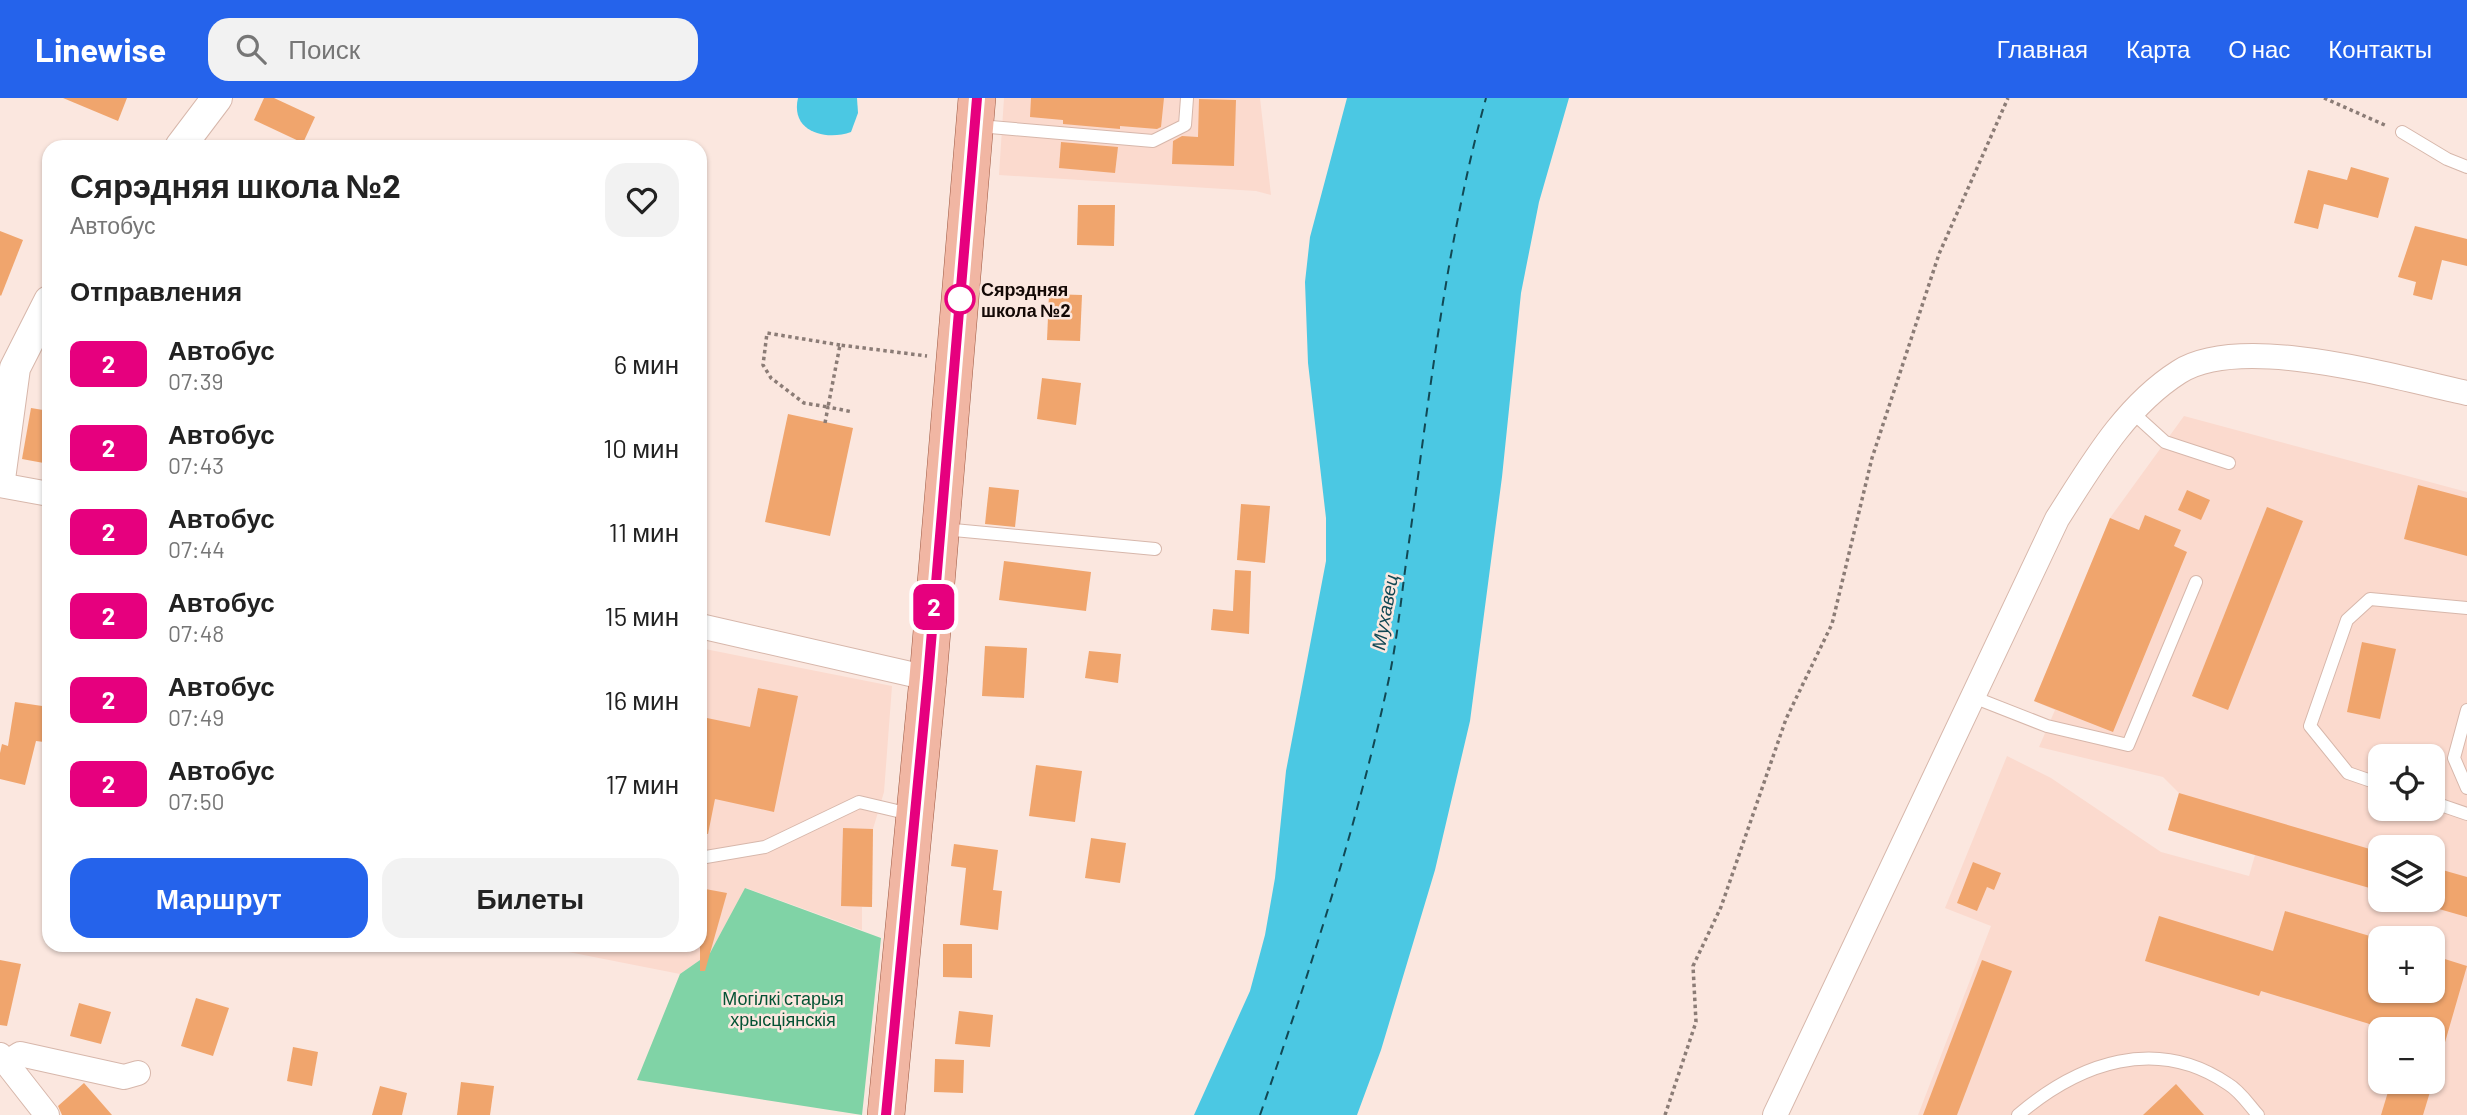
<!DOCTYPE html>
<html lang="ru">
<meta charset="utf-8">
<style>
body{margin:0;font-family:Barlow,sans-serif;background:#f2f2f2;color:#222;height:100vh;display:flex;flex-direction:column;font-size:26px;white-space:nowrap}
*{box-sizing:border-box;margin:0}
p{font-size:23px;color:#767676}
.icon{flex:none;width:38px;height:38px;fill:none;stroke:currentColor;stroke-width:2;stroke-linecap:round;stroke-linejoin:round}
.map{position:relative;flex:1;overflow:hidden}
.sheet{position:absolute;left:42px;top:42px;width:665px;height:812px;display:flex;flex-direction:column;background:#fff;border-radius:21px;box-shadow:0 2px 5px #0004}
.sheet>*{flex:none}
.badge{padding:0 14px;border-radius:10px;font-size:24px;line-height:46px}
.fabs{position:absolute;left:2368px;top:646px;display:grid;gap:14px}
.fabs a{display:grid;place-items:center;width:77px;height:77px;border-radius:14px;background:#fff;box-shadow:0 2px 5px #0004;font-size:35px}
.map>.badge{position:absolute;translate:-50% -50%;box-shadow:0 0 0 4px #fff}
h2{padding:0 28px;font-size:26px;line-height:63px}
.round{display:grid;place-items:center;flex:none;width:74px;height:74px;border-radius:21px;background:#f2f2f2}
.overview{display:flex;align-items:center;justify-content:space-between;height:119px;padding:0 28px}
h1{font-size:33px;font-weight:700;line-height:52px}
.button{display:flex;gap:14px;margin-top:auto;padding:14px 28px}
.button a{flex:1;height:80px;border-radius:21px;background:#2563eb;color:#fff;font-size:28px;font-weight:700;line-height:80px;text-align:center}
.button a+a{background:#f2f2f2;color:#222}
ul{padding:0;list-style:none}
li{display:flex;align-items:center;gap:21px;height:84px;padding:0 28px}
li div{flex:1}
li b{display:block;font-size:26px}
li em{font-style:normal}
li .badge{min-width:77px;font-weight:700;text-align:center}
header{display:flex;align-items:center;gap:42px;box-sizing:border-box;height:98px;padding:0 35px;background:#2563eb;color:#fff}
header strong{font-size:33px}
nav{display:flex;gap:38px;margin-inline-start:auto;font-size:24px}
.search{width:490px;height:63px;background:#f2f2f2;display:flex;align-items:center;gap:18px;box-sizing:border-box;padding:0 24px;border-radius:21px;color:#767676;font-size:26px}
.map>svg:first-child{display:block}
.built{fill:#fbdace;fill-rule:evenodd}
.green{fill:#80d3a6}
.water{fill:#4bc8e3}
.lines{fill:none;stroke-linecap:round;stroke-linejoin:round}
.ferry{stroke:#124854;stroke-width:2;stroke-dasharray:9 7;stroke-linecap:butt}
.building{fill:#f0a56d}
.service-casing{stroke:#d7b7ab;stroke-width:14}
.minor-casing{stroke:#d7b7ab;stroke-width:26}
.tertiary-casing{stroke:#d7b7ab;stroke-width:32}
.primary-casing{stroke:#9d5943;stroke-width:38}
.path{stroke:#8b7c76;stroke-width:3.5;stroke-dasharray:3.5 3.5;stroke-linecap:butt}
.service{stroke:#fff;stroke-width:12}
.minor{stroke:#fff;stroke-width:24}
.tertiary{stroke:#fff;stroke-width:30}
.primary{stroke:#f1b6a3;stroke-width:37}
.line-casing{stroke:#fff;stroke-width:16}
.line{stroke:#e6007e;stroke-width:10}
.stop-dot{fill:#fff;stroke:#e6007e;stroke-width:3.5}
.labels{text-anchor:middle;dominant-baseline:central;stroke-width:5;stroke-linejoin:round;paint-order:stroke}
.stop-label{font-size:18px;font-weight:bold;fill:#130805;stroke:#fbe7df;text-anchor:start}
.park-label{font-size:18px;fill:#045334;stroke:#fbe7df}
.water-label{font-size:19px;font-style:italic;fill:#124854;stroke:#fbe7df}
</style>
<header>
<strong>Linewise</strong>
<div class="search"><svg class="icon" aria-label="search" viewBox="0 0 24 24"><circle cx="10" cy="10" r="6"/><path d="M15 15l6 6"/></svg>Поиск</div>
<nav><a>Главная</a><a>Карта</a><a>О нас</a><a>Контакты</a></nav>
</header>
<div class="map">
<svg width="2467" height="1017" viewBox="0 0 2467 1017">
<rect width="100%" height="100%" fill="#fbe7df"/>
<g class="built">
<path d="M1004 0H1260L1271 97 1256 93 999 77Z"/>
<path d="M2184 318 2467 394V1017H1918L1991 828 1945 810 2007 658 2051 680 2161 754 2249 778 2255 757 2168 732 2179 695 2163 679 2039 649 2055 612 2034 603 2110 420ZM2380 658H2432V710H2380ZM2380 749H2432V802H2380ZM2380 840H2432V892H2380ZM2380 931H2432V984H2380Z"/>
<path d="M700 550 892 588 884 694 873 731 872 809H862V832L746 790 710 855 680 876 533 847H700Z"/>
</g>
<path class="green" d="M745 790 881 840 862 1017 637 982 680 876 710 855Z"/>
<g class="water">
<path d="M798 0H857L858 15 851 34C826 43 790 34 798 0Z"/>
<path d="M1347 0H1569L1539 104 1521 195 1502 379 1470 623 1435 772 1381 952 1357 1017H1194L1250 893 1265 837 1275 780 1286 673 1326 463V420L1308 265 1305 184 1310 139Z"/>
</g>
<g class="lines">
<path class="ferry" d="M1260 1017C1309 876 1356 731 1388 585 1398 539 1402 490 1409 444 1430 295 1446 145 1486 0"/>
</g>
<g class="building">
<path d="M63 0H127L118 23Z"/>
<path d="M264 0H274L315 19 303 45 254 22Z"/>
<path d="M1031 0H1164L1161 29 1157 31 1120 28V31L1063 26V22L1030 19Z"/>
<path d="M1199 1 1236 2 1234 68 1172 66 1173 43 1182 38 1198 39Z"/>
<path d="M1061 44 1118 49 1115 75 1059 70Z"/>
<path d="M2351 69 2389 80 2378 120 2324 106 2318 131 2294 125 2308 72 2347 82Z"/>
<path d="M1078 107H1115L1114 148 1077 147Z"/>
<path d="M2415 128 2467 141V168L2442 162 2432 202 2413 197 2416 184 2398 179Z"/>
<path d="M0 133 23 142 1 198 0 197Z"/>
<path d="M1049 196 1082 197 1080 243 1047 242Z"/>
<path d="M1042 280 1081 285 1076 327 1037 321Z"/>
<path d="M31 310 49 313V366L22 361Z"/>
<path d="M788 316 853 330 830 438 765 424Z"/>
<path d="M2418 387 2467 400V458L2404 441Z"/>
<path d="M989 389 1019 392 1015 429 985 426Z"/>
<path d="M2187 392 2210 402 2201 422 2178 412Z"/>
<path d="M1241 406 1270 408 1265 465 1237 462Z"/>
<path d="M2267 409 2303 423 2228 612 2192 598Z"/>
<path d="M2145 417 2181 432 2174 448 2187 454 2113 634 2034 603 2110 420 2139 432Z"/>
<path d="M1004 463 1091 474 1086 513 999 502Z"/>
<path d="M1235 472 1251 473 1249 536 1211 532 1213 511 1233 513Z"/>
<path d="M2362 544 2396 551 2380 621 2347 614Z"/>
<path d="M985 548 1027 550 1024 600 982 598Z"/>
<path d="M1089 553 1121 556 1118 585 1085 580Z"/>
<path d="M758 590 798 598 774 714 715 701 708 736 700 735V653L707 620 750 629Z"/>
<path d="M15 604 49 609 44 644 36 643 25 687 0 681V655L2 646 8 648Z"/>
<path d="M1036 667 1082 673 1075 724 1029 718Z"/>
<path d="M2179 695 2380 754V793L2168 732Z"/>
<path d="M843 730 873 731 872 809 841 808Z"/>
<path d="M1091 740 1126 745 1120 785 1085 780Z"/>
<path d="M954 746 998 752 993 792 1002 793 998 832 960 827 966 770 951 768Z"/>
<path d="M1973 764 2001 775 1994 792 1987 789 1977 813 1957 805Z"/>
<path d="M2432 769 2467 779V819L2432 809Z"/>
<path d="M700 790 727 795 705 873H700Z"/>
<path d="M2285 813 2380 841V892H2432V857L2467 868 2437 972H2432V931H2386L2261 893 2259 898 2145 863 2159 818 2273 853Z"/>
<path d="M943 846H972V880L943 879Z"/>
<path d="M0 862 21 866 7 928 0 927Z"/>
<path d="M1982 862 2012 873 1957 1017H1923Z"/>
<path d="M196 900 229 910 213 958 181 948Z"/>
<path d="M79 905 111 914 101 946 70 938Z"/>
<path d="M959 913 993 917 990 949 955 946Z"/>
<path d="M293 949 318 954 312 988 287 983Z"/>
<path d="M935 961 964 962 963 995 934 994Z"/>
<path d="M461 984 494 988 490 1017H457Z"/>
<path d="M2391 984H2433L2423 1017H2381Z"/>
<path d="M84 985 112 1017H62L58 1008Z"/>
<path d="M2176 986 2204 1017H2143Z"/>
<path d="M380 988 407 995 402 1017H372Z"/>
</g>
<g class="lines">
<g class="service-casing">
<g id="service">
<path d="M979 28 1153 43 1185 27 1187 0"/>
<path d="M2402 34 2447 61 2467 69"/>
<path d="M2133 315 2165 344 2229 365"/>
<path d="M943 431 1155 451"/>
<path d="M1973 599 2047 628 2128 647 2196 484"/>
<path d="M2467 612 2454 660 2467 690"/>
<path d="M2380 686 2348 675 2310 628 2347 522 2370 501 2467 510"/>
<path d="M2432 704 2467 716"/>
<path d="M700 760 765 749 859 704 910 716"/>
<path d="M2018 1017C2079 965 2156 937 2228 986 2240 993 2249 1007 2258 1017"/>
</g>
</g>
<g class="minor-casing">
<g id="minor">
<path d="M0 387 49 396"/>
<path d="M700 528 928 580"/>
<path d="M0 957 47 1017"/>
<path d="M6 965 20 956 124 979 138 975"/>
<path d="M1775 1017 2057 421C2091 368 2124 309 2179 274 2242 234 2397 280 2467 295"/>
</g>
</g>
<g class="tertiary-casing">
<g id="tertiary">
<path d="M180 49 217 0"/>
<path d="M0 381 15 270 49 203"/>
</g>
</g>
<g class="primary-casing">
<path id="primary" d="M886 1017 928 580 977 0"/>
</g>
<g class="path">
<path d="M2324 0 2387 28"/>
<path d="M840 247 767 235 763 267 771 280 804 305 828 309 840 247 927 258"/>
<path d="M825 325 828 309 853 314"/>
<path d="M1665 1017 1696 924 1693 868 1721 809 1786 621 1832 526 1872 360 1939 156 2008 0"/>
</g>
<use href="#service" class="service"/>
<use href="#minor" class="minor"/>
<use href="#tertiary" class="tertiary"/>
<use href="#primary" class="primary"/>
</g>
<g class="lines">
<g class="line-casing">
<path id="line" d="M886 1017 928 580 977 0"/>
</g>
<use href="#line" class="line"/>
</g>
<circle class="stop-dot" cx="960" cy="201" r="14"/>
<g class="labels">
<g class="stop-label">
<text x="981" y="191">Сярэдняя<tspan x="981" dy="21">школа №2</tspan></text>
</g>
<g class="park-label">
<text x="783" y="900">Могілкі старыя<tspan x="783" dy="21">хрысціянскія</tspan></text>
</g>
<g class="water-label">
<text transform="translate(1384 514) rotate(-80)">Мухавец</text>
</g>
</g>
</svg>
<div class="fabs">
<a><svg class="icon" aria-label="locate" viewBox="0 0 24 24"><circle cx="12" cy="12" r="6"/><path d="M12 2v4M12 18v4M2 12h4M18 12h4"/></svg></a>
<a><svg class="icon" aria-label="layers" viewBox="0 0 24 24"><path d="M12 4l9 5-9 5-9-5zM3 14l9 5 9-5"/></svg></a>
<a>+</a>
<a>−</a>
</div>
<b class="badge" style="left:934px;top:509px;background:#e6007e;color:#fff">2</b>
<section class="sheet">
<div class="overview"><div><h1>Сярэдняя школа №2</h1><p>Автобус</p></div><a class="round"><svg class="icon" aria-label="heart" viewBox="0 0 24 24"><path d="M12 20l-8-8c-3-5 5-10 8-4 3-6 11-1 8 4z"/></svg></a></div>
<h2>Отправления</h2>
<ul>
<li><span class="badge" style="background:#e6007e;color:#fff">2</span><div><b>Автобус</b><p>07:39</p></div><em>6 мин</em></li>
<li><span class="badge" style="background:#e6007e;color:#fff">2</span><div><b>Автобус</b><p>07:43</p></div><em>10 мин</em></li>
<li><span class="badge" style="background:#e6007e;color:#fff">2</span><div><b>Автобус</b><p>07:44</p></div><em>11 мин</em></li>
<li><span class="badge" style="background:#e6007e;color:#fff">2</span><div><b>Автобус</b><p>07:48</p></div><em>15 мин</em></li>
<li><span class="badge" style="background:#e6007e;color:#fff">2</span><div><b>Автобус</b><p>07:49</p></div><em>16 мин</em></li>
<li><span class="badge" style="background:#e6007e;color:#fff">2</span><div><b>Автобус</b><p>07:50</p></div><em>17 мин</em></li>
</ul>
<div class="button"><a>Маршрут</a><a>Билеты</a></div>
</section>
</div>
